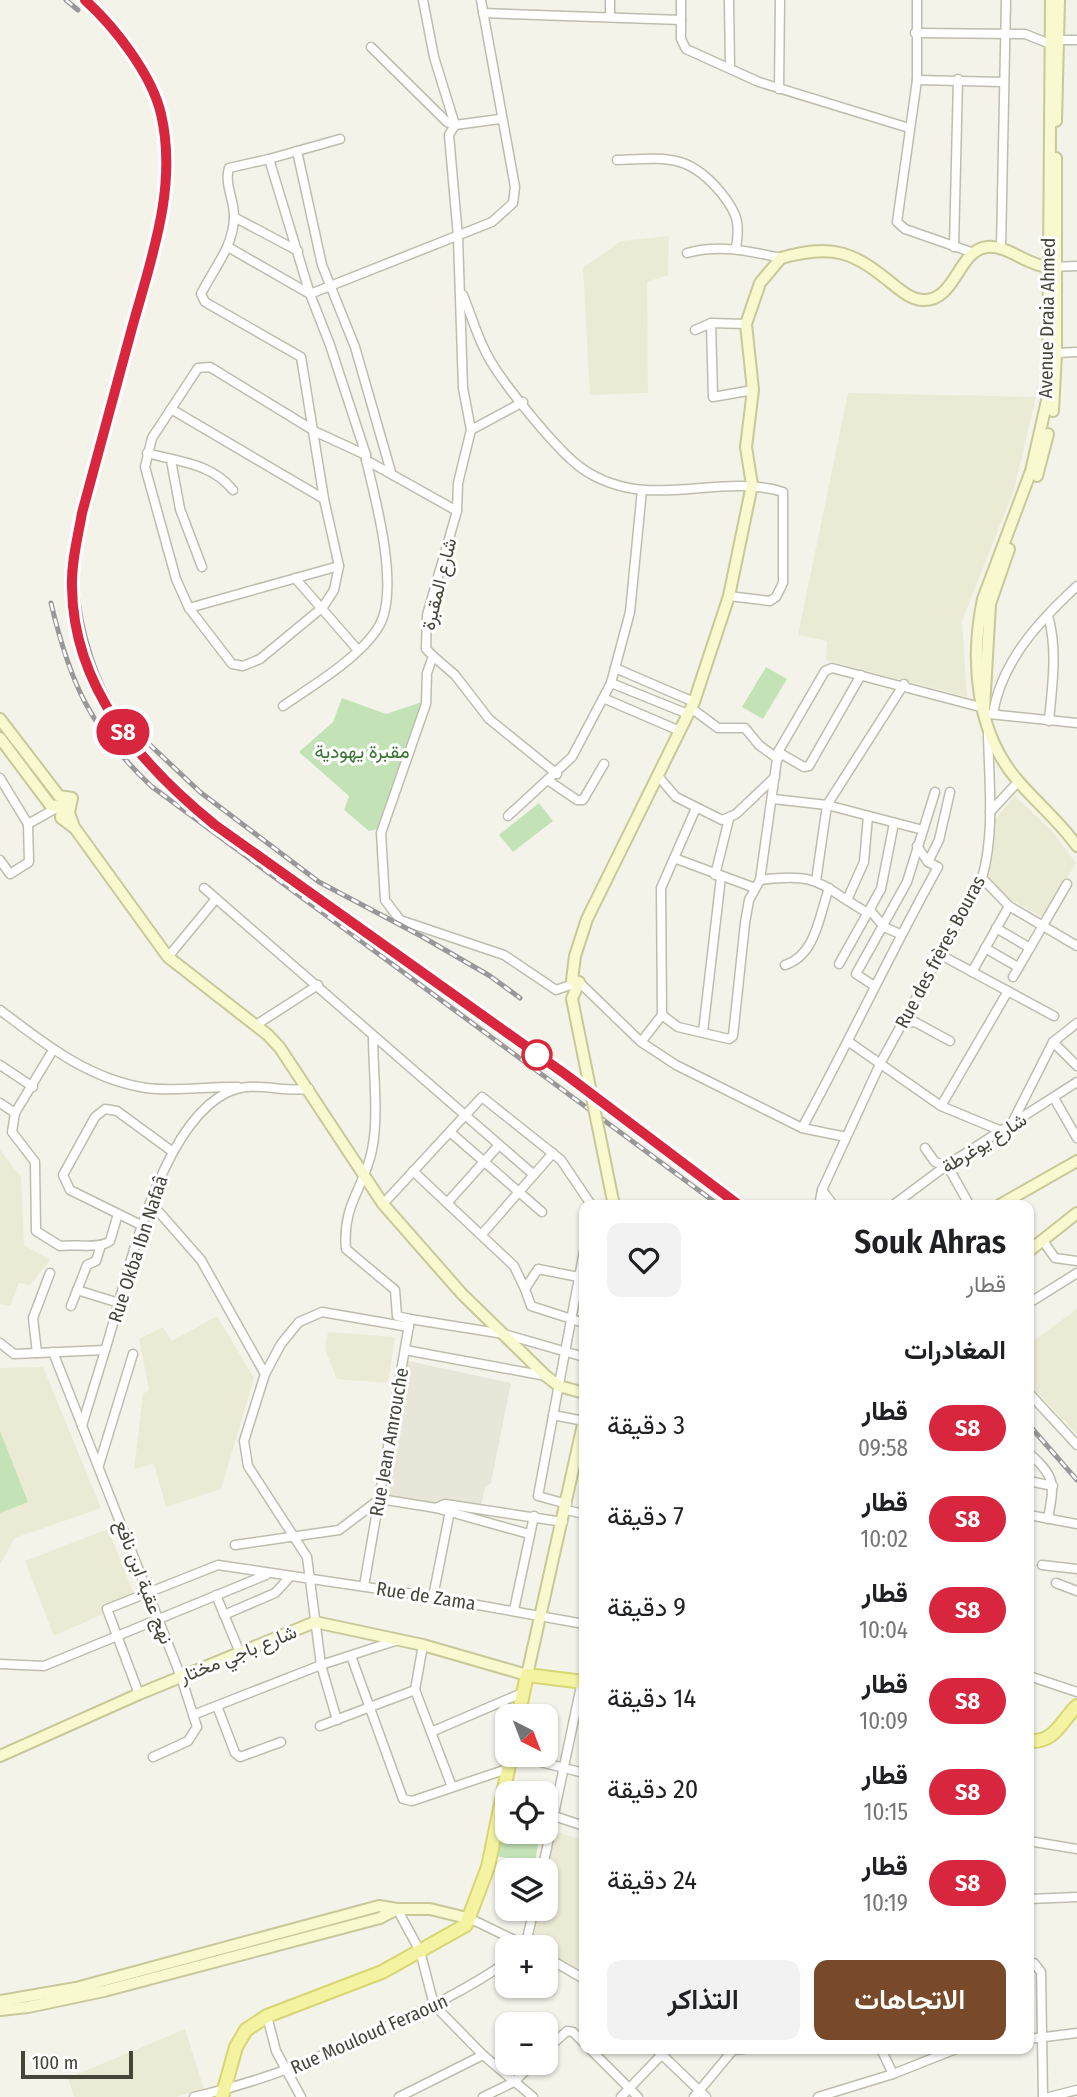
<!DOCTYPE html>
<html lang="ar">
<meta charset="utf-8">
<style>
body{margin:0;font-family:"Fira Sans Condensed",Vazirmatn,sans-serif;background:#f2f2f2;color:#202124;direction:rtl;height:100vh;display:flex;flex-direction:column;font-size:26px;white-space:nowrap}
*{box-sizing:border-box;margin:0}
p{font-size:23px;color:#757577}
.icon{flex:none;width:38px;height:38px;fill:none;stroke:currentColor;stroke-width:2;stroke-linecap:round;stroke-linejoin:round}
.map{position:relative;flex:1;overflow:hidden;direction:ltr}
.details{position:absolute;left:579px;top:1200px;width:455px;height:854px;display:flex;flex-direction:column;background:#fff;border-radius:14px;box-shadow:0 2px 5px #0004;direction:rtl}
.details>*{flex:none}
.badge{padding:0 14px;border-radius:23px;font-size:24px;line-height:46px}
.needle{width:46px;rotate:138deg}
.buttons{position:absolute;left:495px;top:1704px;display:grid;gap:14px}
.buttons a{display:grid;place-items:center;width:63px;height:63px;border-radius:14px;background:#fff;box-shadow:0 2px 5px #0004;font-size:35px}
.scale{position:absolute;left:21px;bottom:18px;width:112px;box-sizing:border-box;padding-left:7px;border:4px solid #464539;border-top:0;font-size:19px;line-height:24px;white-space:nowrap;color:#464539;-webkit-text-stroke:5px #fff;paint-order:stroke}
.map>.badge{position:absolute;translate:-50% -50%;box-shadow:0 0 0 4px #fff}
h2{padding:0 28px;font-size:26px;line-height:63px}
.round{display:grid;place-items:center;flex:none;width:74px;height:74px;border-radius:14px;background:#f2f2f2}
.head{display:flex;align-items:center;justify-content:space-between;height:119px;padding:0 28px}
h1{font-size:33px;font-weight:600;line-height:52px}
.cta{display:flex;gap:14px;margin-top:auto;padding:14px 28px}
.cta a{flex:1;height:80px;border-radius:14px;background:#794a29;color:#fff;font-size:28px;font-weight:600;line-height:80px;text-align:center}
.cta a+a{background:#f2f2f2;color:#202124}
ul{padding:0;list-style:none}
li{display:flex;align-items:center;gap:21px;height:91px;padding:0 28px}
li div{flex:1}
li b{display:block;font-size:26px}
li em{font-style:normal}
li .badge{min-width:77px;font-weight:700;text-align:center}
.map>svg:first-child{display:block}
.residential{fill:#e7e6d8}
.education{fill:#ebebd5}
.green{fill:#c3e3b7}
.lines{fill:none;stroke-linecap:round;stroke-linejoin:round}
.street-casing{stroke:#bebdad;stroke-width:11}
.secondary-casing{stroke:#c8c89a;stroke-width:14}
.primary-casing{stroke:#d8d573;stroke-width:16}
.street{stroke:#fff;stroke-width:8}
.secondary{stroke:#f8f9ce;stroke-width:10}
.primary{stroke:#f4f3a2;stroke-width:12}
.rail-casing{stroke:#989898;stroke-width:5}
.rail{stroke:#fff;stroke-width:2.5;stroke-dasharray:8;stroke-linecap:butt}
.secondary-bridge-casing{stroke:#c8c89a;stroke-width:14;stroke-linecap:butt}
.secondary-bridge{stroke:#f8f9ce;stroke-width:10}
.line-casing{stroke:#fff;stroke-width:16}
.line{stroke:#d7263d;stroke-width:10}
.stop-dot{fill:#fff;stroke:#d7263d;stroke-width:3.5}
.labels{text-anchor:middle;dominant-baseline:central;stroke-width:6;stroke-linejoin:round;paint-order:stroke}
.street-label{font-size:19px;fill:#464539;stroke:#fff}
.park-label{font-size:19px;fill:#387331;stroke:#fff}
</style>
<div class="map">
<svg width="1077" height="2097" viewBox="0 0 1077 2097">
<rect width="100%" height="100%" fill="#f3f3ea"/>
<path class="residential" d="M408 1361 511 1383 491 1483 485 1487 481 1507 446 1500 431 1510 380 1500Z"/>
<g class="education">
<path d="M669 236 668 275 647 282 648 393 590 395 583 268 621 241Z"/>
<path d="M848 393 1036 397 1014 490 962 621 967 697 826 660 827 641 798 635Z"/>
<path d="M1015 796 1051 830 1076 863 1044 918 983 884 991 824Z"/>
<path d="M0 1150 21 1177 24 1245 50 1260 30 1285 19 1283 10 1306 0 1304Z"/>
<path d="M1077 1309V1434L1029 1384V1344Z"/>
<path d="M217 1316 254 1378 221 1489 166 1507 154 1464 134 1469 143 1394 149 1390 139 1339 163 1327 172 1341Z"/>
<path d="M328 1332 395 1337 388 1383 337 1379 325 1349Z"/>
<path d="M43 1367 101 1508 15 1538 0 1564V1368Z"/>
<path d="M108 1529 136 1599 54 1636 25 1561Z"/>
<path d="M553 1831 584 1840V1936L575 1976 546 1961V1948H528L537 1909H546V1871Z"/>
<path d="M185 2029 204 2089 176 2097H74L68 2078Z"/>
</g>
<g class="green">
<path d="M766 667 787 679 763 719 742 707Z"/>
<path d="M342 698 386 714 422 702 377 829 369 831 344 810 349 796 299 752 333 722Z"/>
<path d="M539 803 553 821 513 852 499 835Z"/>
<path d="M0 1431 28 1502 0 1513Z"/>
<path d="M507 1802 508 1832H540L535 1863 496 1856Z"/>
</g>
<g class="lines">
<g class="street-casing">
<g id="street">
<path d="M423 0 434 57 455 125 449 135 458 237 463 388 471 430 458 483 457 511 427 615 426 649 433 656 427 673 426 704 381 833 385 900 400 920 504 955 556 990 579 982 641 1042 676 1065 802 1128 846 1137"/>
<path d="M610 0V15"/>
<path d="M681 0V39L686 49 759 82 909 128"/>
<path d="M729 0 730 67"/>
<path d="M917 0V80L897 222 905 229 974 253"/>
<path d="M483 13 681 20"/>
<path d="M915 33 1025 34 1050 44"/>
<path d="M1059 40H1077"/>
<path d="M371 47 447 122 455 125 500 119"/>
<path d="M917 80 1003 82"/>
<path d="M779 89 780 0"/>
<path d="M340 139 269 159 310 294 330 345 366 455"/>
<path d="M297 151 322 265 355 347 391 472"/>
<path d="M269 159 229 168C224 185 235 201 234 218 233 248 213 269 201 294L205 302 301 357 324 499 339 566 334 590 323 607 260 659 243 666 232 664 189 608 176 579 145 467 152 438 198 368 210 367 316 432 366 455V460L457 511"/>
<path d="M617 160C666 158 689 153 722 194 738 214 740 224 736 248"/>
<path d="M234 217 298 251"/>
<path d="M228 247 310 294 492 222 513 203 515 187 481 0"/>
<path d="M954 247 958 79"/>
<path d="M1001 248 1006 0"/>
<path d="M687 253C719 244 749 251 781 258"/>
<path d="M1051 267 1077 266"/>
<path d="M463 295C472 317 478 340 490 360 505 386 556 449 580 467 597 480 623 489 645 490 691 493 739 478 783 492V583L776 597 770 601 729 596"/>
<path d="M711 323 713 397 753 390"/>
<path d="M695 330 711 323 746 324"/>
<path d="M1056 353 1077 352"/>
<path d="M171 409 324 499"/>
<path d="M471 430 523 402"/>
<path d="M147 453C179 462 211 463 233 490"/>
<path d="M171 460 180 509 202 567"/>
<path d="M642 490 630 612 611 683 688 714"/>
<path d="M295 578 357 649"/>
<path d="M189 608 339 566"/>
<path d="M1048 616C1058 650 1052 686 1049 721"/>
<path d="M433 656 455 675 489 719 557 774"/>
<path d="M615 668 694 702"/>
<path d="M603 698 680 731"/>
<path d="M283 706C312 686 361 657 379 626 400 590 376 500 366 460"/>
<path d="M691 708 718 728H745L759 745 778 759"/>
<path d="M989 714 1077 723"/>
<path d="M993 714C1001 662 1039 621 1077 586"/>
<path d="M778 752 804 767 809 766 861 675"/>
<path d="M658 776 676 797 722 820 736 814 775 777"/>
<path d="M0 778 28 824 60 806"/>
<path d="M549 781 577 800H583L604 764"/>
<path d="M773 799 827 805 923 830"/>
<path d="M990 812 1018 782"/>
<path d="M508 816 572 757 611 683"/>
<path d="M674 858 755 888"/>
<path d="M0 860 10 874 29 862 28 824"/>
<path d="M928 862 939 840 950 792"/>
<path d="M715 875 729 819"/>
<path d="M982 878 1009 906 1077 946"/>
<path d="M760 880C822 872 818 885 868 913"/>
<path d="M816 881 827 805 904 684"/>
<path d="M204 888 534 1175"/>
<path d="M847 900 864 862 868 816"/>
<path d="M870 910 884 927 900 934"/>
<path d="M996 928 1030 948"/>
<path d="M985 948 1018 967"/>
<path d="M939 954 1054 1016"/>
<path d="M168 957 215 900"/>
<path d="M839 964 881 889 894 823"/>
<path d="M785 965C816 955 819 916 829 888"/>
<path d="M972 972 1009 906"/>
<path d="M1013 977 1067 884"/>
<path d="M873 985 856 974 907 882 935 792"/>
<path d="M0 1010C45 1044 88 1079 146 1088 176 1092 208 1086 238 1087"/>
<path d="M662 1015 678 1027 729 1039 733 1036 745 923 749 900 760 880 778 752 825 671 832 668 984 708"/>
<path d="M901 1024 915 1022 950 1041"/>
<path d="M256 1025 318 985"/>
<path d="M703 1032 721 877"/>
<path d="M641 1042 662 1015 661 888 696 808"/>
<path d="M849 1042 941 1106 1004 1132"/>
<path d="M1053 1042 1077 1066"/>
<path d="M53 1050 15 1113 12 1132 35 1162 36 1231 60 1246C75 1244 100 1249 110 1241L118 1214"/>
<path d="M0 1065 33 1087"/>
<path d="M1054 1098 1077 1138"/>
<path d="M0 1103 15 1113"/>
<path d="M941 1106 1008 991"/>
<path d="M1010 1127 1053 1042 1077 1023"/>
<path d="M802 1128C849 1042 890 953 938 867L928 862 917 846"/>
<path d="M450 1132 542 1212"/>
<path d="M925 1148 935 1162 947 1165 970 1206"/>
<path d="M413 1171 514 1266 525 1289 538 1269 584 1278"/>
<path d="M822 1190 834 1206"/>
<path d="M151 1203 201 1260 265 1374"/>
<path d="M447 1203 499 1145"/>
<path d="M383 1204 482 1097 561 1160 592 1206"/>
<path d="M819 1206 822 1190 881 1062 982 878C995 833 989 782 988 734"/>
<path d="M892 1206 947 1165 1077 1082"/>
<path d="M143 1226 70 1190 63 1175 95 1117 105 1109 117 1111 173 1152"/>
<path d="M483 1233 553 1153"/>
<path d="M1043 1241 1055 1258 1077 1261"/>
<path d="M525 1289 531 1306 584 1323"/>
<path d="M77 1290 119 1303"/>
<path d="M1029 1303 1077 1273"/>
<path d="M71 1306 87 1265 96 1261 101 1245"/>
<path d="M410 1319 504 1334 584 1357"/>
<path d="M0 1343 14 1354 105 1350"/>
<path d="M405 1350 546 1376"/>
<path d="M53 1352 181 1677 197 1727 188 1741 153 1757"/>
<path d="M37 1353 33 1318 50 1273"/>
<path d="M1029 1393 1077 1445"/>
<path d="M553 1415 584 1421"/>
<path d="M82 1426C91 1395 101 1365 110 1334 129 1268 161 1126 226 1093 254 1079 280 1093 309 1089"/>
<path d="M1029 1453C1057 1478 1054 1484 1048 1519"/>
<path d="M99 1465 133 1354"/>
<path d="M1029 1481 1053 1486"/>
<path d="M567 1504 538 1496 584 1251"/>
<path d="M436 1508 445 1504 563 1522"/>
<path d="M566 1510 584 1514"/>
<path d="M1029 1515 1077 1524"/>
<path d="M235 1545 339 1530 380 1499 436 1508 529 1534"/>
<path d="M1042 1565 1077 1569"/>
<path d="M1056 1583 1077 1591"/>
<path d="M364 1586 410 1319 397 1316 395 1290 346 1249C342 1204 364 1189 372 1150 379 1117 373 1071 373 1036"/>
<path d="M216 1595 240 1653"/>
<path d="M433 1597 450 1511"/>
<path d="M514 1610 534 1516"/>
<path d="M224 1615 275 1593 290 1577"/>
<path d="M351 1656 403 1799 412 1801 507 1769"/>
<path d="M0 1664 44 1666 266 1575"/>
<path d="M1029 1676 1077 1692"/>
<path d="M415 1690 423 1645"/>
<path d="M139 1694 107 1609 218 1565 433 1597 584 1624"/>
<path d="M217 1706 235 1753 240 1757 281 1742"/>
<path d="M193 1715 321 1665 398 1640"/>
<path d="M337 1720 321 1665 307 1557 248 1466 244 1441 265 1374 281 1344 299 1322 322 1312 409 1327"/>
<path d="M320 1726 415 1690 452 1787"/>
<path d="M431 1732 522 1693"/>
<path d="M513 1755 584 1773"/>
<path d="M554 1816 584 1826"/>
<path d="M1029 1841 1077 1849"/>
<path d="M542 1871 582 1681"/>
<path d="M1029 1899 1077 1897"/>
<path d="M397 1909 420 1951 434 2005 483 2055 533 2097"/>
<path d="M471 1919 531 1948"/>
<path d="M525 1947 534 1909"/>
<path d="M546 1957 584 1979"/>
<path d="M1029 1963H1034L1041 1972 1043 2097"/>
<path d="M267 2016 276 2051 301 2097"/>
<path d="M1029 2039 1077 2033"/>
<path d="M590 2049 638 2097"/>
<path d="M656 2049 706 2097"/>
<path d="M881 2049 893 2074"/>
<path d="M546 2050 567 2031 573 2032 584 2043"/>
<path d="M194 2097C263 2081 311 2061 375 2032 421 2011 466 1991 508 1961"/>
<path d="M399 2097 483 2055"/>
<path d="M483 2097 514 2082 533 2063"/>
<path d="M621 2097 667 2049"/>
<path d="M694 2097 733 2050 745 2049"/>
<path d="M818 2097 893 2074 956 2049"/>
<path d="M1049 2097 1077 2090"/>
</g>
</g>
<g class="secondary-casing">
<g id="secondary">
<path d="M1051 0 1048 396 1031 471 983 599C970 661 976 734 1019 782 1038 804 1060 822 1077 846"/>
<path d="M1056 121 1059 0"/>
<path d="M1053 411 1056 353V158"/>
<path d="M1037 476 1048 434"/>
<path d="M984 708 990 604 1009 549"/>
<path d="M0 719 59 796 72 798 69 813 74 827 168 957 268 1035 280 1048 383 1204 462 1294 546 1376 559 1386 584 1393"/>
<path d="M0 738 51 806 62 805 61 818 73 827"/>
<path d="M572 999 579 982 572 980 575 956 587 919 694 702 729 596 752 485 746 447 753 390 746 324 760 283 781 258C834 243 854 252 895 286 903 292 912 300 923 300 956 301 958 250 987 247 1008 245 1026 265 1048 267"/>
<path d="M998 1206 1077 1161"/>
<path d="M1029 1251 1077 1213"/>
<path d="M0 1756 139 1694 315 1622 423 1645 527 1675 584 1420"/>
<path d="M0 2001 76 1988 379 1906 397 1909H430L471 1919"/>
<path d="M0 2010 28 2007 104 1991 380 1918 397 1909"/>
</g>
</g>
<g class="primary-casing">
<g id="primary">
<path d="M518 1717 527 1675 584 1682"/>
<path d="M1029 1741C1055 1743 1061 1721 1077 1706"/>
<path d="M222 2097 236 2047 246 2030 267 2016 382 1972 466 1925 488 1867 511 1755"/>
</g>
</g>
<use href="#street" class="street"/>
<use href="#secondary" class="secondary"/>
<use href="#primary" class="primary"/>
<g class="rail-casing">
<g id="rail">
<path d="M66 0 78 10"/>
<path d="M85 0C120 32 141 70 161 112"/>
<path d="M76 584C86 691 135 755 216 821L540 1051 749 1206"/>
<path d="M51 603C70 683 90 728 151 786L720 1206"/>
<path d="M149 744 200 792 319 882 421 936 490 976 520 998"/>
<path d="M1029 1425 1077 1480"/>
</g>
</g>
<use href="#rail" class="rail"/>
<g class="secondary-bridge-casing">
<path id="secondary-bridge" d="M572 999 614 1206"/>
</g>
<use href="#secondary-bridge" class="secondary-bridge"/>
</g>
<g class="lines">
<g class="line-casing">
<path id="line" d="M85 0C115 27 152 75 161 114 178 187 151 259 132 328 116 389 99 451 82 513 78 537 71 562 72 587 73 688 141 765 215 825L565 1074 740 1206"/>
</g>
<use href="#line" class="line"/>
</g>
<circle class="stop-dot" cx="537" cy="1055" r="14"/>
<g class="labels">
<g class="street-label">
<text transform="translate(1047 318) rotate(-89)">Avenue Draia Ahmed</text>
<text transform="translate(439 584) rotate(-76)">شارع المقبرة</text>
<text transform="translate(940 952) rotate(-62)">Rue des frères Bouras</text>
<text transform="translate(984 1143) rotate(-32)">شارع يوغرطة</text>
<text transform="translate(138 1249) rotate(-72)">Rue Okba Ibn Nafaâ</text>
<text transform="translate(389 1442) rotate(-80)">Rue Jean Amrouche</text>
<text transform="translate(144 1582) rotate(69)">نهج عقبة ابن نافع</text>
<text transform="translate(426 1596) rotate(9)">Rue de Zama</text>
<text transform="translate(238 1654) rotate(-22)">شارع باجي مختار</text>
<text transform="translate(369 2034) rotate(-24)">Rue Mouloud Feraoun</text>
</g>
<g class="park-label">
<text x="362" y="751">مقبرة يهودية</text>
</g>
</g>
</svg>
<div class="buttons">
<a><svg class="needle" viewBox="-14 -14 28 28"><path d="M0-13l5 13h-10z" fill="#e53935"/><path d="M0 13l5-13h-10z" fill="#757577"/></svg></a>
<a><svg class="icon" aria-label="locate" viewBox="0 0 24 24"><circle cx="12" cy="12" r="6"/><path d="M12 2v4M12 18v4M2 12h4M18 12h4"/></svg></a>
<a><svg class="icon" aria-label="layers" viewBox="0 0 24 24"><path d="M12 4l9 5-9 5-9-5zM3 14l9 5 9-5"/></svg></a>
<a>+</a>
<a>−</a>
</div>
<div class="scale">100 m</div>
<b class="badge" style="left:123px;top:732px;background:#d7263d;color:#fff">S8</b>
<section class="details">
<div class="head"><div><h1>Souk Ahras</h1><p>قطار</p></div><a class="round"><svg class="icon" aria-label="heart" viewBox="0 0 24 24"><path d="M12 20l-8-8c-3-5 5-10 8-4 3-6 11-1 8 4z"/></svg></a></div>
<h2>المغادرات</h2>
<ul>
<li><span class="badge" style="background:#d7263d;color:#fff">S8</span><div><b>قطار</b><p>09:58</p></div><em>3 دقيقة</em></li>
<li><span class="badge" style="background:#d7263d;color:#fff">S8</span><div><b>قطار</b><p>10:02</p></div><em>7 دقيقة</em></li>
<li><span class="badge" style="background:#d7263d;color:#fff">S8</span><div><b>قطار</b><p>10:04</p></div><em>9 دقيقة</em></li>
<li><span class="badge" style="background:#d7263d;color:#fff">S8</span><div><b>قطار</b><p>10:09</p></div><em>14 دقيقة</em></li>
<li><span class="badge" style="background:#d7263d;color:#fff">S8</span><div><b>قطار</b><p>10:15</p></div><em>20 دقيقة</em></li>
<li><span class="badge" style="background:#d7263d;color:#fff">S8</span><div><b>قطار</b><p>10:19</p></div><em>24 دقيقة</em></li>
</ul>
<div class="cta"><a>الاتجاهات</a><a>التذاكر</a></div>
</section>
</div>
